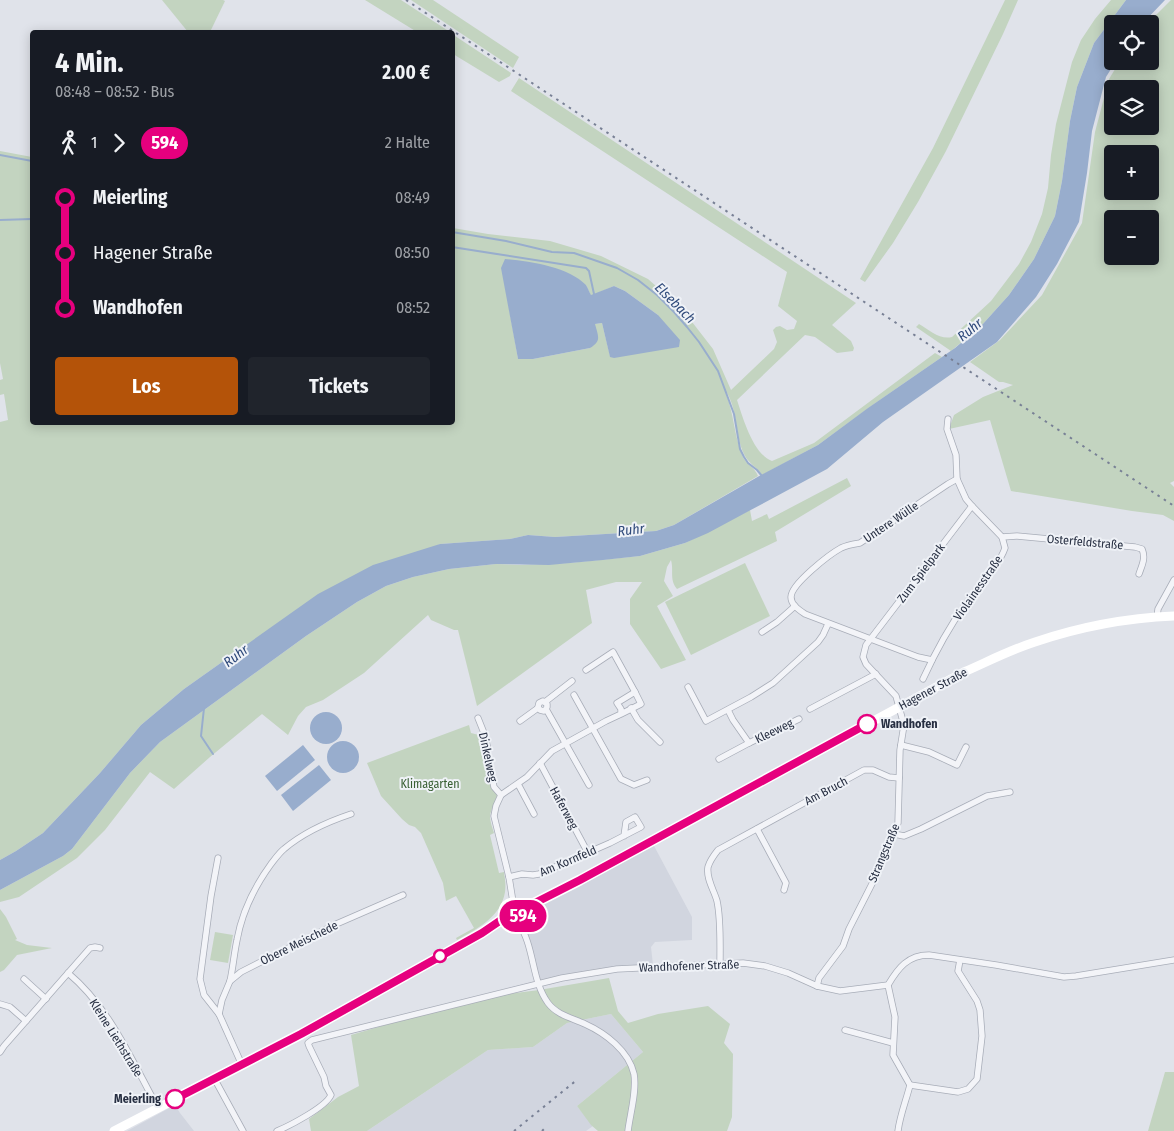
<!DOCTYPE html>
<html lang="de">
<meta charset="utf-8">
<style>
body{margin:0;font-family:"Fira Sans Condensed",sans-serif;background:#20242c;color:#f1f3f6;height:100vh;display:flex;flex-direction:column;font-size:19px;white-space:nowrap}
*{box-sizing:border-box;margin:0}
p{font-size:16px;color:#9ea1a6}
.icon{flex:none;width:28px;height:28px;fill:none;stroke:currentColor;stroke-width:2;stroke-linecap:round;stroke-linejoin:round}
.map{position:relative;flex:1;overflow:hidden}
.side{position:absolute;left:30px;top:30px;width:425px;height:395px;display:flex;flex-direction:column;background:#171b24;border-radius:5px;box-shadow:0 2px 12px #0003}
.side>*{flex:none}
.badge{padding:0 10px;border-radius:16px;font-size:18px;line-height:32px}
.tools{position:absolute;left:1104px;top:15px;display:grid;gap:10px}
.tools a{display:grid;place-items:center;width:55px;height:55px;border-radius:5px;background:#171b24;box-shadow:0 2px 12px #0003;font-size:25px}
.map>.badge{position:absolute;translate:-50% -50%;box-shadow:0 0 0 2px #fff}
.legs{display:flex;align-items:center;gap:8px;height:55px;padding:0 25px;font-size:16px}
.legs p{margin-inline-start:auto}
.headline{display:flex;align-items:center;justify-content:space-between;height:85px;padding:0 25px}
h1{font-size:28px;font-weight:700;line-height:38px}
.primary-button{display:flex;gap:10px;margin-top:auto;padding:10px 25px}
.primary-button a{flex:1;height:58px;border-radius:5px;background:#b45309;color:#fff;font-size:20px;font-weight:700;line-height:58px;text-align:center}
.primary-button a+a{background:#20242c;color:#f1f3f6}
ul{padding:0 25px;list-style:none}
li{display:flex;align-items:center;gap:18px;height:55px;font-size:19px}
li i{display:grid;place-items:center;width:8px;height:100%;margin:0 6px;background:currentColor}
li i::after{content:'';width:12px;height:12px;margin:-6px;border:4px solid;border-radius:50%;background:#171b24}
li p{margin-inline-start:auto}
li:first-child i{background:linear-gradient(#0000 50%,currentColor 0)}
li:last-child i{background:linear-gradient(currentColor 50%,#0000 0)}
.map>svg:first-child{display:block}
.built{fill:#d1d5df}
.green{fill:#c3d4c0;fill-rule:evenodd}
.water{fill:#98adcd}
.lines{fill:none;stroke-linecap:round;stroke-linejoin:round}
.stream{stroke:#98adcd;stroke-width:2}
.street-casing{stroke:#a8adb8;stroke-width:7}
.street{stroke:#f3f4f8;stroke-width:5.5}
.secondary{stroke:#fff;stroke-width:9}
.rail{stroke:#788095;stroke-width:2;stroke-dasharray:2.5 5;stroke-linecap:butt}
.line-1-casing{stroke:#fff;stroke-width:11}
.line-1{stroke:#e6007e;stroke-width:8}
.stop-1-dot{fill:#fff;stroke:#e6007e;stroke-width:2.5}
.labels{text-anchor:middle;dominant-baseline:central;stroke-width:4;stroke-linejoin:round;paint-order:stroke}
.street-label{font-size:12px;fill:#272f42;stroke:#eff2f7}
.stop-label{font-size:12px;font-weight:bold;fill:#272f42;stroke:#eff2f7;text-anchor:start}
.park-label{font-size:12px;fill:#385f33;stroke:#eff2f7}
.water-label{font-size:14px;font-style:italic;fill:#2e497a;stroke:#eff2f7}
</style>
<div class="map">
<svg width="1174" height="1131" viewBox="0 0 1174 1131">
<rect width="100%" height="100%" fill="#e0e3ea"/>
<g class="built">
<path d="M653 844 692 917V940L655 942 651 947 653 965 538 981 523 919 527 911Z"/>
<path d="M611 1014 643 1052 577 1106 593 1126 586 1131H367L488 1050 533 1047 567 1023Z"/>
<path d="M175 1105 180 1113 194 1131H127Z"/>
</g>
<g class="green">
<path d="M162 0H223L225 1 210 32H188Z"/>
<path d="M365 0H401L450 32H417Z"/>
<path d="M411 0H433L519 57 513 68Z"/>
<path d="M1005 0H1018L1003 34 946 151 918 202 893 243 865 282 860 279 933 148Z"/>
<path d="M1111 0H1126L1094 43 1077 87 1070 121 1062 181 1055 216 1034 259 1009 295 982 325 951 351 916 327 919 324C929 330 940 340 952 337L991 301 1019 264 1031 242 1042 214 1048 188 1051 155 1056 124 1072 62 1081 40 1095 19Z"/>
<path d="M1171 0H1174V481L1170 483 1174 487V521L1163 515 1132 511 1011 491 990 420 949 429 954 415 983 397 1013 385 1003 382H999L970 362 1000 340 1042 295 1082 223 1095 132 1109 79 1120 61H1150V24H1147ZM1112 89H1150V126H1112ZM1112 154H1150V191H1112ZM1112 219H1150V256H1112Z"/>
<path d="M452 34 511 73 510 76 499 82 453 54Z"/>
<path d="M519 78 856 303 832 325 851 341 854 348 853 351 837 353 815 337 805 335 737 400C743 418 753 454 772 461L814 443 935 353 942 357 874 404 818 445 762 475C757 467 748 463 744 454 735 435 738 412 727 393L726 394C734 414 734 435 742 455 745 464 755 467 758 476L674 525 656 531 555 537 528 535 510 539 440 544 225 660 184 689 141 725 100 773 43 833 16 851 0 860V422L8 420 4 394 0 395V380L3 379 0 363V151L32 157V422H452L453 228 488 234 550 241 601 256 648 279 682 309 713 349 731 390 774 349 777 342 773 330 776 327 780 326 787 330 794 329 797 321 778 306 787 272 511 91ZM502 268 586 285 591 296 614 286 625 291 658 315 610 356 602 323 595 324 590 348 533 359H518Z"/>
<path d="M847 478 851 486 775 532 777 541 677 589C669 579 674 571 671 560L667 567 664 581 673 596 657 606 686 660 661 669 630 624V599L642 582H616L586 590 592 623 477 706 458 630H454L431 620 428 615 364 673 323 700 306 707 298 716 288 735 262 714 210 757 174 789 150 772 105 830 77 858 19 897 0 902V890L63 856 72 849 130 773 160 742 306 636 357 602 386 586 413 577 449 569 496 564 520 565 569 563 640 556 685 543 750 510 752 521 767 514 769 519Z"/>
<path d="M745 563 770 616 691 655 665 602Z"/>
<path d="M469 725 471 733 483 736 497 792C498 800 491 808 490 816 490 821 492 827 494 833L490 835 499 873 504 872C505 879 506 885 505 892 501 917 477 929 457 940L456 938 474 928 456 896 446 901 443 883 421 833 415 827 409 825 402 819 381 796 367 763Z"/>
<path d="M0 909 6 917 17 939 15 940 27 945 52 948 17 955 4 970 0 972Z"/>
<path d="M215 932 233 935 228 963 210 960Z"/>
<path d="M609 978 618 1011 628 1023 658 1014 708 1006 730 1024 724 1043 733 1054 732 1117 727 1131H598L591 1125 577 1106 643 1052 611 1014 567 1023 533 1047 488 1050 367 1131H311L309 1119 338 1097 359 1086 351 1035 443 1008 485 997 539 990Z"/>
<path d="M1165 1072H1174V1131H1148Z"/>
</g>
<g class="water">
<path d="M1126 0H1165L1142 24H1112V61H1116L1106 77 1092 131 1087 173 1079 222 1057 264 1036 297 997 342 883 422 827 469 708 533 685 543 640 556 603 560 549 565 496 564 449 569 413 577 386 586 357 602 306 636 160 742 130 773 72 849 63 856 0 890V860L16 851 43 833 100 773 141 725 184 689 318 594 373 565 440 544 510 539 528 535 555 537 656 531 674 525 761 475 818 445 868 408 955 348 982 325 1009 295 1034 259 1055 216 1062 181 1070 121 1077 87 1094 43Z"/>
<path d="M505 259C529 261 569 267 586 285 588 288 589 292 591 295L614 286 625 291 658 315 680 340 679 347 614 358 610 357 602 323 595 324C598 336 602 341 590 348L533 359H518L501 268Z"/>
<circle cx="326" cy="728" r="16"/>
<circle cx="343" cy="757" r="16"/>
<path d="M303 745 315 760 277 791 265 776Z"/>
<path d="M319 765 331 780 293 811 281 795Z"/>
</g>
<g class="lines">
<g class="stream">
<path d="M0 155 32 161"/>
<path d="M0 220 32 219"/>
<path d="M452 232 506 241 552 252 574 253 617 268 638 280 657 295 674 312 687 327 699 342 718 371 734 414 740 449 744 457 748 463 757 470 762 476"/>
<path d="M452 247 586 268 589 271 594 294"/>
<path d="M204 708 201 736 213 754"/>
</g>
<g class="street-casing">
<g id="street">
<path d="M1002 537 1017 536 1135 547 1142 549C1146 558 1142 565 1139 574"/>
<path d="M1157 617 1158 609 1174 580"/>
<path d="M762 632 777 622 795 606"/>
<path d="M932 660 918 657 805 614C799 610 791 605 791 597 791 584 830 554 841 548 847 545 854 544 860 543L948 484 957 479"/>
<path d="M586 670 613 652 635 692"/>
<path d="M923 679C935 653 949 627 965 605 977 588 999 566 1005 548L1002 537 972 506 966 499 957 479 956 455 947 429 948 419"/>
<path d="M688 687 706 721 751 697 773 683 818 642 823 635 828 624"/>
<path d="M574 695 621 779 634 785 647 780"/>
<path d="M545 702 572 681"/>
<path d="M631 708 638 720 660 742"/>
<path d="M546 709 544 711 540 710 538 707 539 703 543 701 547 704V707L546 709 589 785"/>
<path d="M810 709 876 674"/>
<path d="M478 718 484 733 488 749 487 754 494 787 501 795"/>
<path d="M520 721 538 708"/>
<path d="M749 743 799 719"/>
<path d="M901 745 929 752 957 765 966 747"/>
<path d="M719 759 749 743 733 720 728 710"/>
<path d="M540 763 588 853"/>
<path d="M518 784 534 814"/>
<path d="M757 829 786 883 784 890"/>
<path d="M894 834 904 836 921 829 987 796 1010 792"/>
<path d="M218 858 211 896 200 979 204 995 219 1014 242 1065"/>
<path d="M509 877 522 874 533 875 539 874 610 843 641 827 635 817 626 822 624 836"/>
<path d="M513 902 509 877 494 816 496 806 501 795 527 777 552 751 606 721 621 714V709L617 703 635 692 641 704 621 714"/>
<path d="M518 922C535 947 531 980 548 1003 557 1015 572 1018 585 1024 605 1033 629 1051 634 1074 637 1091 630 1114 628 1131"/>
<path d="M720 964C720 945 721 919 717 901 714 890 706 879 708 867 710 860 714 855 718 850L864 770H873L889 777 899 778"/>
<path d="M68 973C110 1008 132 1061 158 1108"/>
<path d="M24 979 46 999"/>
<path d="M230 981C233 968 234 954 237 940 242 912 255 886 271 864 275 859 279 853 284 849 304 832 327 822 351 814"/>
<path d="M888 985 895 1017 893 1055 910 1085C906 1101 900 1115 898 1131"/>
<path d="M817 986 819 978 843 946 849 929 877 874 898 823 900 750 904 725 896 696 866 664 863 657 866 645 972 506"/>
<path d="M0 1004 10 1007 26 1021"/>
<path d="M219 1014 222 1000 230 981 241 972 334 925 403 895"/>
<path d="M845 1030 893 1043"/>
<path d="M0 1052 4 1046 90 948 95 947 100 948"/>
<path d="M214 1078 243 1131"/>
<path d="M910 1085 958 1092 968 1089 977 1079 982 1036 980 1010 977 1001 958 971 960 960"/>
<path d="M277 1131C289 1126 326 1107 331 1095L326 1086 324 1077 309 1046 308 1043 312 1040 562 978 617 969 743 963 765 966 788 973 817 986 840 991 888 985C898 968 908 955 929 955L996 965 1064 977 1076 976 1174 960"/>
</g>
</g>
<use href="#street" class="street"/>
<g class="secondary">
<circle cx="513" cy="912" r="10"/>
<path d="M523 909 580 880 964 672C987 662 1010 650 1035 642 1079 627 1127 618 1174 616"/>
<path d="M114 1131 301 1034 482 933 504 918"/>
</g>
<g class="rail">
<path d="M406 0 1174 506"/>
<path d="M514 1131 578 1079"/>
<path d="M542 1131 544 1129"/>
</g>
</g>
<g class="lines">
<g class="line-1-casing">
<path id="line-1" d="M175 1099 301 1034 482 933 504 918C514 927 525 922 523 909L580 880 867 724"/>
</g>
<use href="#line-1" class="line-1"/>
</g>
<g class="stop-1-dot">
<circle cx="867" cy="724" r="9"/>
<circle cx="440" cy="956" r="6"/>
<circle cx="175" cy="1099" r="9"/>
</g>
<g class="labels">
<g class="street-label">
<text transform="translate(891 522) rotate(-34)">Untere Wülle</text>
<text transform="translate(1085 542) rotate(5)">Osterfeldstraße</text>
<text transform="translate(921 573) rotate(-53)">Zum Spielpark</text>
<text transform="translate(978 588) rotate(-55)">Violainesstraße</text>
<text transform="translate(933 689) rotate(-28)">Hagener Straße</text>
<text transform="translate(774 731) rotate(-26)">Kleeweg</text>
<text transform="translate(488 757) rotate(78)">Dinkelweg</text>
<text transform="translate(826 791) rotate(-28)">Am Bruch</text>
<text transform="translate(564 808) rotate(62)">Haferweg</text>
<text transform="translate(884 853) rotate(-67)">Strangstraße</text>
<text transform="translate(568 861) rotate(-23)">Am Kornfeld</text>
<text transform="translate(299 943) rotate(-26)">Obere Meischede</text>
<text transform="translate(689 966) rotate(-2)">Wandhofener Straße</text>
<text transform="translate(116 1038) rotate(58)">Kleine Liethstraße</text>
</g>
<g class="stop-label">
<text x="881" y="724">Wandhofen</text>
<text x="161" y="1099" text-anchor="end">Meierling</text>
</g>
<g class="park-label">
<text x="430" y="784">Klimagarten</text>
</g>
<g class="water-label">
<text transform="translate(675 303) rotate(45)">Elsebach</text>
<text transform="translate(970 330) rotate(-39)">Ruhr</text>
<text transform="translate(631 530) rotate(-6)">Ruhr</text>
<text transform="translate(236 656) rotate(-37)">Ruhr</text>
</g>
</g>
</svg>
<div class="tools">
<a><svg class="icon" aria-label="locate" viewBox="0 0 24 24"><circle cx="12" cy="12" r="6"/><path d="M12 2v4M12 18v4M2 12h4M18 12h4"/></svg></a>
<a><svg class="icon" aria-label="layers" viewBox="0 0 24 24"><path d="M12 4l9 5-9 5-9-5zM3 14l9 5 9-5"/></svg></a>
<a>+</a>
<a>−</a>
</div>
<b class="badge" style="left:523px;top:916px;background:#e6007e;color:#fff">594</b>
<section class="side">
<div class="headline"><div><h1>4 Min.</h1><p>08:48 – 08:52 · Bus</p></div><b>2.00 €</b></div>
<div class="legs"><svg class="icon" aria-label="walk" viewBox="0 0 24 24"><circle cx="13" cy="4" r="2"/><path d="M13 8l-2 6 4 7M11 14l-3 7M7 12l3-4h3l4 4"/></svg>1<svg class="icon" aria-label="forward" viewBox="0 0 24 24"><path d="M9 5l7 7-7 7"/></svg><b class="badge" style="background:#e6007e;color:#fff">594</b><p>2 Halte</p></div>
<ul>
<li><i style="color:#e6007e"></i><b>Meierling</b><p>08:49</p></li>
<li><i style="color:#e6007e"></i><span>Hagener Straße</span><p>08:50</p></li>
<li><i style="color:#e6007e"></i><b>Wandhofen</b><p>08:52</p></li>
</ul>
<div class="primary-button"><a>Los</a><a>Tickets</a></div>
</section>
</div>
